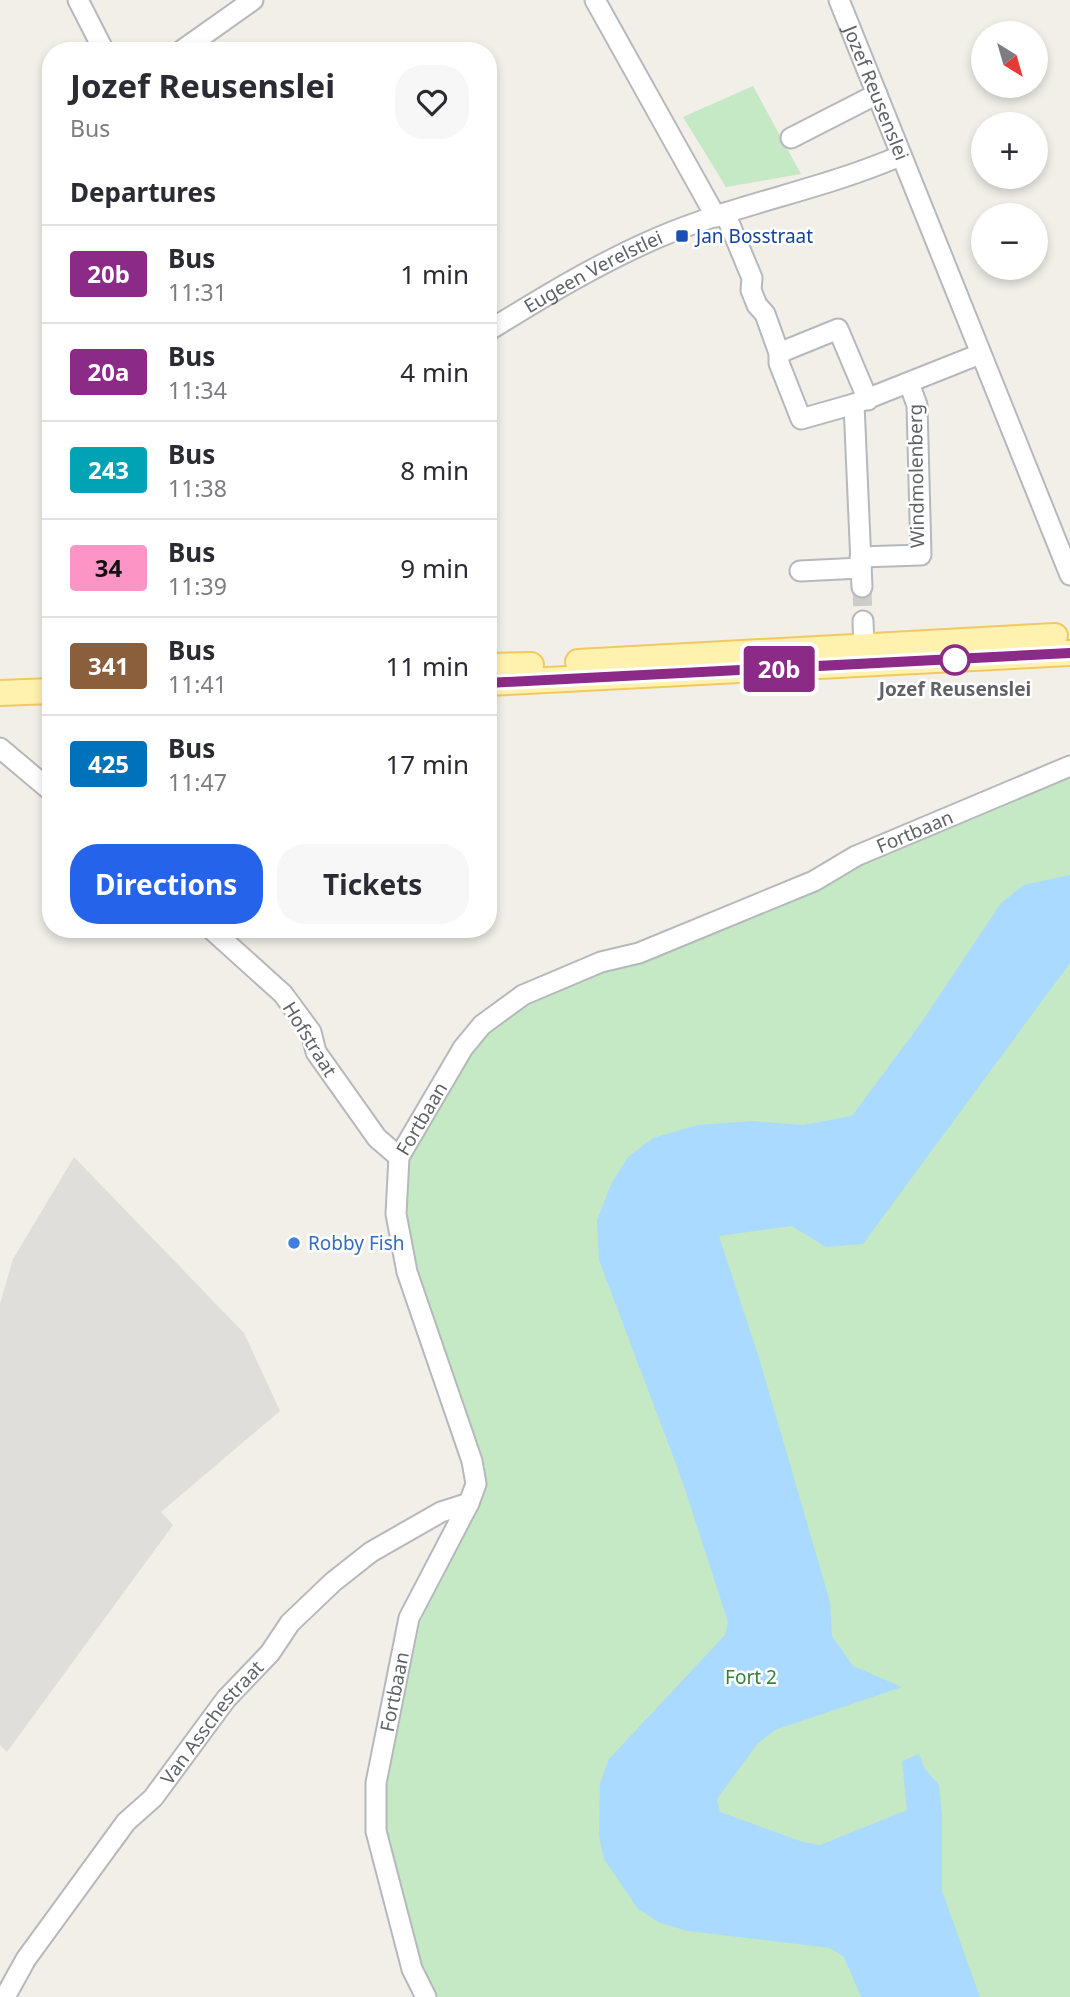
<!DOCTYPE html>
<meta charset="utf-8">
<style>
body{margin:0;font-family:"Noto Sans",sans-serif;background:#f7f7f7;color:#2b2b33;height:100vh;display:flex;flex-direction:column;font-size:26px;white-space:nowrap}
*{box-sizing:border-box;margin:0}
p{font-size:23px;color:#7c7c81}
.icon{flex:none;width:38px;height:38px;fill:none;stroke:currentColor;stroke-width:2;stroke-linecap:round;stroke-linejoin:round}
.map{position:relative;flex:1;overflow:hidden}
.drawer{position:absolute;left:42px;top:42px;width:455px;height:896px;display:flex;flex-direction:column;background:#fff;border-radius:28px;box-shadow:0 4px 10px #0003}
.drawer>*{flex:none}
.badge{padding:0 14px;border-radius:5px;font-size:24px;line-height:46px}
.needle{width:46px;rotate:143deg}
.buttons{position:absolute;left:971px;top:21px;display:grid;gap:14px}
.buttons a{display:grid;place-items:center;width:77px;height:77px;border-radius:50%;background:#fff;box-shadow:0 4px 10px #0003;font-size:35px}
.map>.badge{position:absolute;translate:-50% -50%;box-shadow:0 0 0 4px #fff}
h2{padding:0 28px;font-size:26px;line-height:63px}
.round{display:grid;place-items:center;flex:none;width:74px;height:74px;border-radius:28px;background:#f7f7f7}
.head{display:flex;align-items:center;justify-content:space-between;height:119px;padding:0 28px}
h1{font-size:33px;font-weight:700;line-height:52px}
.primary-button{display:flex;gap:14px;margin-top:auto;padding:14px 28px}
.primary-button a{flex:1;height:80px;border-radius:28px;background:#2563eb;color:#fff;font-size:28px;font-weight:700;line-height:80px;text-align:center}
.primary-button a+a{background:#f7f7f7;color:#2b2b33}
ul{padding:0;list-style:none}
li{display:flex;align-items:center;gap:21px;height:98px;padding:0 28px;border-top:2px solid #e1e1e2}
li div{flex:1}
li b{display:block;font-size:26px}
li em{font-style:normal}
li .badge{min-width:77px;font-weight:700;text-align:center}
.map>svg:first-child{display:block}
.industrial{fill:#e0deda}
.green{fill:#c5e8c5}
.water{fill:#aadaff}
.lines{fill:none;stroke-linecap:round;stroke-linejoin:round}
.minor-tunnel{stroke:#ccccc8;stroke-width:19;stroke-dasharray:19 10;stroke-linecap:butt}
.minor-casing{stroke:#b5b8bc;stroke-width:23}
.major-casing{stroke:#f2c960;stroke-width:28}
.minor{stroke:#fff;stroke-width:19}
.major{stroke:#fff2af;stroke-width:24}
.line-casing{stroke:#fff;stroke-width:16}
.line{stroke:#8c2b87;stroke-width:10}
.transit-dot{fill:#1a4fb4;stroke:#fff;stroke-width:2.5}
.stop-dot{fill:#fff;stroke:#8c2b87;stroke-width:3.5}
.shop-dot{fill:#3f7fe0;stroke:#fff;stroke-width:2.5}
.labels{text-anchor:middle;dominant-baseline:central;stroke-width:5;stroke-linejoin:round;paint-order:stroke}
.street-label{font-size:19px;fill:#5f6368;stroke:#fff}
.transit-label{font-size:19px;fill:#164399;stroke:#fff;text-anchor:start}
.stop-label{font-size:19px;font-weight:bold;fill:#5f6368;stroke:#fff}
.shop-label{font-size:19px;fill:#366cbe;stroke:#fff;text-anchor:start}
.park-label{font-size:19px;fill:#348238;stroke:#fff}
</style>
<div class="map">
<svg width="1070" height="1997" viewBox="0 0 1070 1997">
<rect width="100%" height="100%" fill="#f1efe8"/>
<path class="industrial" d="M74 1157 244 1333 280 1411 161 1512 173 1525 7 1752 0 1745V1304L13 1259Z"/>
<g class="green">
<path d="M753 86 801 174 726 187 683 117Z"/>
<path d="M1070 778V1997H438L422 1965 405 1906 387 1829V1784L420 1622 479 1507 487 1485 483 1458 417 1269 407 1213 409 1161 472 1054 490 1033 528 1005 604 972 643 963 819 891 861 866Z"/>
</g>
<path class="water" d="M1070 875V963L863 1244 826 1247 792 1226 719 1236 759 1358 830 1602 832 1636 853 1666 902 1687 775 1730 758 1743 717 1799 720 1812 803 1842 820 1845 907 1810 902 1761 919 1754 925 1769 939 1785 942 1816V1891L980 1997H861L844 1957 830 1948 688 1931 660 1923 638 1909 604 1859 599 1836 600 1783 609 1759 725 1635 728 1622 682 1480 599 1260 597 1221 611 1184 628 1157 653 1138 698 1125 753 1121 803 1125 852 1116 921 1023 1001 903 1024 885Z"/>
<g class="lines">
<path class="minor-tunnel" d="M862 587 863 621"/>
<g class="minor-casing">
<g id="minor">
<path d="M78 0 104 51"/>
<path d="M595 0 716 217"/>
<path id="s1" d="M839 0 1070 575"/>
<path d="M181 51 253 0"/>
<path d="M791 138 877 94"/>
<path d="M725 213 752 278 751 290 757 305 765 314 779 353V363L801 419 854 404"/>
<path id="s2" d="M488 331C543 297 597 264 657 238 736 204 821 190 900 156"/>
<path d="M779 353 838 329 868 400"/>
<path d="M860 557 921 555 917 405 909 383"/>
<path d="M800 571 861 568"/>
<path d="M862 587 854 404 980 354"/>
<path d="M863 621 864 646"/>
<path d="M0 748 51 791"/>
<path d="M211 929 283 994 311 1032 316 1052 377 1138 399 1157"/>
<path id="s3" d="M5 1997 26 1959 126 1822 153 1798 226 1699 270 1653 290 1623 333 1582 371 1552 441 1512 469 1503"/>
<path id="s4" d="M426 1997 412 1969 376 1831V1783L409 1618 469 1503 476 1484 472 1461 407 1272 396 1214 399 1157 463 1048 482 1025 523 995 601 962 639 953 814 881 856 856 1070 766"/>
</g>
</g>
<g class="major-casing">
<g id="major">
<path d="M578 662 1055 636"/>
<path d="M488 666 531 665"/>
<path d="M488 683 1070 653"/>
<path d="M0 693 51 691"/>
</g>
</g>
<use href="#minor" class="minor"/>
<use href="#major" class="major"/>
</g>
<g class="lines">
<g class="line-casing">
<path id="line" d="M488 683 1070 653"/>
</g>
<use href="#line" class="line"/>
</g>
<rect class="transit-dot" x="675" y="229" width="14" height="14" rx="3.5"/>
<circle class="stop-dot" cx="955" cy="660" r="14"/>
<circle class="shop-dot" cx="294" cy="1243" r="7"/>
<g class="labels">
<g class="street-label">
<text stroke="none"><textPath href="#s1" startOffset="100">Jozef Reusenslei</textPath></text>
<text stroke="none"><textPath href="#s2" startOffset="121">Eugeen Verelstlei</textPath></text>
<text transform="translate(916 476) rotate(-91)">Windmolenberg</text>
<text stroke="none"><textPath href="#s4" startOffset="1512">Fortbaan</textPath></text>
<text transform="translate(310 1039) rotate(58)">Hofstraat</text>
<text stroke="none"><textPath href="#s4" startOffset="924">Fortbaan</textPath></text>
<text stroke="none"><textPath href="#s4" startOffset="315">Fortbaan</textPath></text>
<text stroke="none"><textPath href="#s3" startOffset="345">Van Asschestraat</textPath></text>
</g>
<g class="transit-label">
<text x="696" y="236">Jan Bosstraat</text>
</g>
<g class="stop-label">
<text x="955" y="689">Jozef Reusenslei</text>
</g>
<g class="shop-label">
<text x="308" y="1243">Robby Fish</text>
</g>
<g class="park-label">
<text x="751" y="1677">Fort 2</text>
</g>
</g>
</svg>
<div class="buttons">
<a><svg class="needle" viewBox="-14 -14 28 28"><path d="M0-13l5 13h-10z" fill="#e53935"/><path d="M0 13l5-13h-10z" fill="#7c7c81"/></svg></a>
<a>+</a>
<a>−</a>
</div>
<b class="badge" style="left:779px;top:669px;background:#8c2b87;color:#fff">20b</b>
<section class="drawer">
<div class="head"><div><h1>Jozef Reusenslei</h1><p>Bus</p></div><a class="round"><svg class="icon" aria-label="heart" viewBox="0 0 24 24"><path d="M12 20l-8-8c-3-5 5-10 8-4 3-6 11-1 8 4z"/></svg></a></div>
<h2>Departures</h2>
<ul>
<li><span class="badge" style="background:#8c2b87;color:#fff">20b</span><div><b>Bus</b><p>11:31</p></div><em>1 min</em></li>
<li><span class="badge" style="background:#8c2b87;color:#fff">20a</span><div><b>Bus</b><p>11:34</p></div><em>4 min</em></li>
<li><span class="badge" style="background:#00a3b4;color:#fff">243</span><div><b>Bus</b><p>11:38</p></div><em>8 min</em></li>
<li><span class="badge" style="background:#fc95c5;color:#111">34</span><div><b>Bus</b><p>11:39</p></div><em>9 min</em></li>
<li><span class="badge" style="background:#8b5e3c;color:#fff">341</span><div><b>Bus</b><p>11:41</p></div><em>11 min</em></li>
<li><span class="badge" style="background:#0072bc;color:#fff">425</span><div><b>Bus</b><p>11:47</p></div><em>17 min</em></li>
</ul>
<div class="primary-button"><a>Directions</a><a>Tickets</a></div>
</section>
</div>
